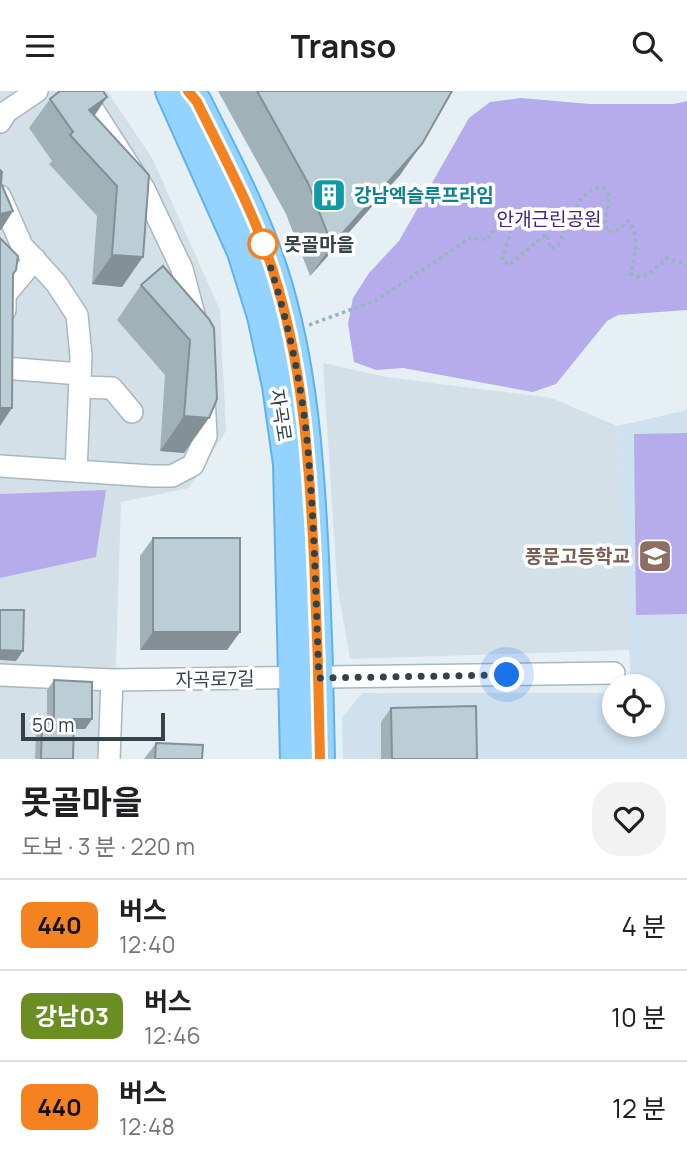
<!DOCTYPE html>
<html lang="ko">
<meta charset="utf-8">
<style>
body{margin:0;font-family:Manrope,"Noto Sans KR",sans-serif;background:#f2f2f2;color:#202124;height:100vh;display:flex;flex-direction:column;font-size:26px;white-space:nowrap}
*{box-sizing:border-box;margin:0}
p{font-size:23px;color:#757577}
.icon{flex:none;width:38px;height:38px;fill:none;stroke:currentColor;stroke-width:2;stroke-linecap:round;stroke-linejoin:round}
.map{position:relative;height:668px;overflow:hidden}
.details{display:flex;flex-direction:column;background:#fff;flex:1}
.details>*{flex:none}
.badge{padding:0 14px;border-radius:10px;font-size:24px;line-height:46px}
.tools{position:absolute;left:602px;top:583px;display:grid;gap:14px}
.tools a{display:grid;place-items:center;width:63px;height:63px;border-radius:50%;background:#fff;box-shadow:0 4px 10px #0003;font-size:35px}
.scale{position:absolute;left:21px;bottom:18px;width:144px;box-sizing:border-box;padding-left:7px;border:4px solid #354247;border-top:0;font-size:19px;line-height:24px;white-space:nowrap;color:#354247;-webkit-text-stroke:5px #fff;paint-order:stroke}
.you{position:absolute;width:35px;height:35px;margin:-18px;border:5px solid #fff;border-radius:50%;background:#1a73e8;box-shadow:0 0 0 10px #1a73e833}
.map>.badge{position:absolute;translate:-50% -50%;box-shadow:0 0 0 4px #fff}
.round{display:grid;place-items:center;flex:none;width:74px;height:74px;border-radius:28px;background:#f2f2f2}
.overview{display:flex;align-items:center;justify-content:space-between;height:119px;padding:0 21px}
h1{font-size:33px;font-weight:700;line-height:52px}
ul{padding:0;list-style:none}
li{display:flex;align-items:center;gap:21px;height:91px;padding:0 21px;border-top:2px solid #e0e0e0}
li div{flex:1}
li b{display:block;font-size:26px}
li em{font-style:normal}
li .badge{min-width:77px;font-weight:700;text-align:center}
header{display:flex;justify-content:space-between;align-items:center;height:91px;padding:0 21px;background:#fff;font-size:32px;font-weight:700}
.map>svg:first-child{display:block}
.residential{fill:#d4e0e8}
.education{fill:#cfe1ee}
.green{fill:#b6aceb}
.lines{fill:none;stroke-linecap:round;stroke-linejoin:round}
.minor-casing{stroke:#a8b8c0;stroke-width:24}
.major-casing{stroke:#5eb2eb;stroke-width:32}
.path{stroke:#98b4c3;stroke-width:3.5;stroke-dasharray:3.5 3.5;stroke-linecap:butt}
.minor{stroke:#fff;stroke-width:21}
.major{stroke:#94d3ff;stroke-width:28}
.wall{fill:#a1b1b8}
.shaded-wall{fill:#839096}
.building{fill:#bbced6;stroke:#839096;stroke-width:2}
.line-casing{stroke:#fff;stroke-width:16}
.line{stroke:#f58220;stroke-width:10}
.walk{stroke:#354247;stroke-width:7;stroke-dasharray:0 12.6}
.stop-dot{fill:#fff;stroke:#f58220;stroke-width:3.5}
.labels{text-anchor:middle;dominant-baseline:central;stroke-width:7;stroke-linejoin:round;paint-order:stroke}
.culture-label{font-size:19px;font-weight:bold;fill:#0d838f;stroke:#fff;text-anchor:start}
.park-label{font-size:19px;fill:#41247d;stroke:#fff}
.stop-label{font-size:19px;font-weight:bold;fill:#354247;stroke:#fff;text-anchor:start}
.street-label{font-size:19px;fill:#354247;stroke:#fff}
.education-label{font-size:19px;font-weight:bold;fill:#785e54;stroke:#fff;text-anchor:end}
</style>
<header><svg class="icon" aria-label="menu" viewBox="0 0 24 24"><path d="M4 6h16M4 12h16M4 18h16"/></svg>Transo<svg class="icon" aria-label="search" viewBox="0 0 24 24"><circle cx="10" cy="10" r="6"/><path d="M15 15l6 6"/></svg></header>
<div class="map">
<svg width="687" height="668" viewBox="0 0 687 668">
<rect width="100%" height="100%" fill="#e6eff4"/>
<g class="residential">
<path d="M0 0H107L152 67 220 219 226 340 189 397 121 411 113 668H0Z"/>
<path d="M323 272 386 286 552 307 617 335 630 559 350 568 337 492Z"/>
</g>
<path class="education" d="M687 319V668H343L342 627 362 602H614V634H653V595H631L617 335Z"/>
<g class="green">
<path d="M521 7 590 13H674L687 10V219L618 224 607 230 556 293 533 301 403 277 376 279 354 271 348 233 353 207 369 182 399 150 469 27 490 11Z"/>
<path d="M687 342V523L636 524 634 343Z"/>
<path d="M106 399 96 466 0 487V403Z"/>
</g>
<g class="lines">
<g class="minor-casing">
<g id="minor">
<path d="M81 0 144 98 182 178 196 231"/>
<path d="M0 31 6 21 37 0"/>
<path d="M0 105 22 155 56 192 77 224 81 265 76 380"/>
<path d="M5 219V204L35 168"/>
<path d="M4 277 80 283"/>
<path d="M80 296 112 297 132 321"/>
<path d="M0 375 151 385H172L193 374 206 345 204 305"/>
<path d="M0 584 112 589 614 582"/>
<path d="M109 668 112 589"/>
</g>
</g>
<g class="major-casing">
<g id="major">
<path d="M170 0 242 161 262 225 277 295 288 373 295 668"/>
<path d="M188 0 197 11C224 66 254 121 273 180 303 273 309 370 314 467 317 534 319 601 320 668"/>
</g>
</g>
<path class="path" d="M309 234 377 209 470 147 487 149 507 122 516 125 502 169 509 174 546 143 551 158 558 154C566 136 581 92 604 97L609 104 605 133 608 141 616 140 628 130C641 145 634 165 631 183L637 186 648 183 667 167 687 175"/>
<use href="#minor" class="minor"/>
<use href="#major" class="major"/>
</g>
<g class="wall">
<path d="M218 0H452L400 84 310 185 286 123Z"/>
<path d="M50 8 94 25 149 84 122 196 92 193 97 125 49 73 52 70 29 37Z"/>
<path d="M163 175 217 308 184 362 160 360 165 284 117 229 141 194Z"/>
<path d="M153 447 240 541 227 559H140V465Z"/>
<path d="M54 589 92 628 85 638H74L73 668H35L36 642 42 632 47 633V599Z"/>
<path d="M391 617 477 668H381V631Z"/>
<path d="M156 652 202 668H144Z"/>
</g>
<g class="shaded-wall">
<path d="M107 6 87 36 89 19Z"/>
<path d="M422 53 400 84 310 185 332 154Z"/>
<path d="M13 120 1 139H0V123Z"/>
<path d="M112 164 143 166 122 196 92 193Z"/>
<path d="M0 317H12L0 335Z"/>
<path d="M184 325 209 327 184 362 160 360Z"/>
<path d="M153 541H240L227 559H140Z"/>
<path d="M0 559 23 560 16 570 0 569Z"/>
<path d="M74 628H92L85 638H68Z"/>
</g>
<g class="building">
<path d="M60 0H103L107 6 89 19 149 84 143 166 112 164 117 95 70 44 73 41 50 8Z"/>
<path d="M257 0H452L422 53 332 154 308 92Z"/>
<path d="M0 79 2 81 1 92 13 120 0 123Z"/>
<path d="M0 147 18 165 16 179 13 183 12 317H0Z"/>
<path d="M163 175 209 228 214 237 217 308 209 327 184 325 190 249 141 194Z"/>
<rect x="153" y="447" width="87" height="94"/>
<path d="M0 519H24L23 560 0 559Z"/>
<path d="M54 589 92 591V628H74L73 668H41L42 632 54 633Z"/>
<path d="M476 615 477 668H392L391 617Z"/>
<path d="M156 652 203 654 202 668H155Z"/>
</g>
<g class="lines">
<g class="line-casing">
<path id="line" d="M188 0 197 11C224 66 254 121 273 180 303 273 309 370 314 467 317 534 319 601 320 668"/>
</g>
<use href="#line" class="line"/>
<path class="walk" d="M263 153C287 224 304 298 309 373 315 444 316 516 319 587L507 584"/>
</g>
<defs>
<g id="building-square" transform="scale(1.75)"><rect x="-9" y="-9" width="18" height="18" rx="4" fill="#0f9aa8" stroke="#fff"/><path d="M-4-6H4V6H1V3H-1V6H-4ZM-2.5-4.3h1.7v1.8h-1.7ZM.8-4.3h1.7v1.8H.8ZM-2.5-1h1.7V.8h-1.7ZM.8-1h1.7V.8H.8Z" fill="#fff"/></g>
<g id="school-square" transform="scale(1.75)"><rect x="-9" y="-9" width="18" height="18" rx="4" fill="#8d6e63" stroke="#fff"/><path d="M0-5L7-2L0 1L-7-2ZM-4 1L0 2.5L4 1V4Q0 6-4 4Z" fill="#fff"/></g>
</defs>
<g fill-rule="evenodd">
<use href="#building-square" x="329" y="104"/>
<use href="#school-square" x="655" y="465"/>
</g>
<circle class="stop-dot" cx="263" cy="153" r="14"/>
<g class="labels">
<g class="culture-label">
<text x="354" y="104">강남엑슬루프라임</text>
</g>
<g class="park-label">
<text x="549" y="128">안개근린공원</text>
</g>
<g class="stop-label">
<text x="284" y="153">못골마을</text>
</g>
<g class="street-label">
<text transform="translate(281 324) rotate(81)">자곡로</text>
<text transform="translate(215 588) rotate(-1)">자곡로7길</text>
</g>
<g class="education-label">
<text x="630" y="465">풍문고등학교</text>
</g>
</g>
</svg>
<div class="tools">
<a><svg class="icon" aria-label="locate" viewBox="0 0 24 24"><circle cx="12" cy="12" r="6"/><path d="M12 2v4M12 18v4M2 12h4M18 12h4"/></svg></a>
</div>
<div class="scale">50 m</div>
<div class="you" style="left:507px;top:584px"></div>
</div>
<section class="details">
<div class="overview"><div><h1>못골마을</h1><p>도보 · 3 분 · 220 m</p></div><a class="round"><svg class="icon" aria-label="heart" viewBox="0 0 24 24"><path d="M12 20l-8-8c-3-5 5-10 8-4 3-6 11-1 8 4z"/></svg></a></div>
<ul>
<li><span class="badge" style="background:#f58220;color:#111">440</span><div><b>버스</b><p>12:40</p></div><em>4 분</em></li>
<li><span class="badge" style="background:#6b8e23;color:#fff">강남03</span><div><b>버스</b><p>12:46</p></div><em>10 분</em></li>
<li><span class="badge" style="background:#f58220;color:#111">440</span><div><b>버스</b><p>12:48</p></div><em>12 분</em></li>
</ul>
</section>
